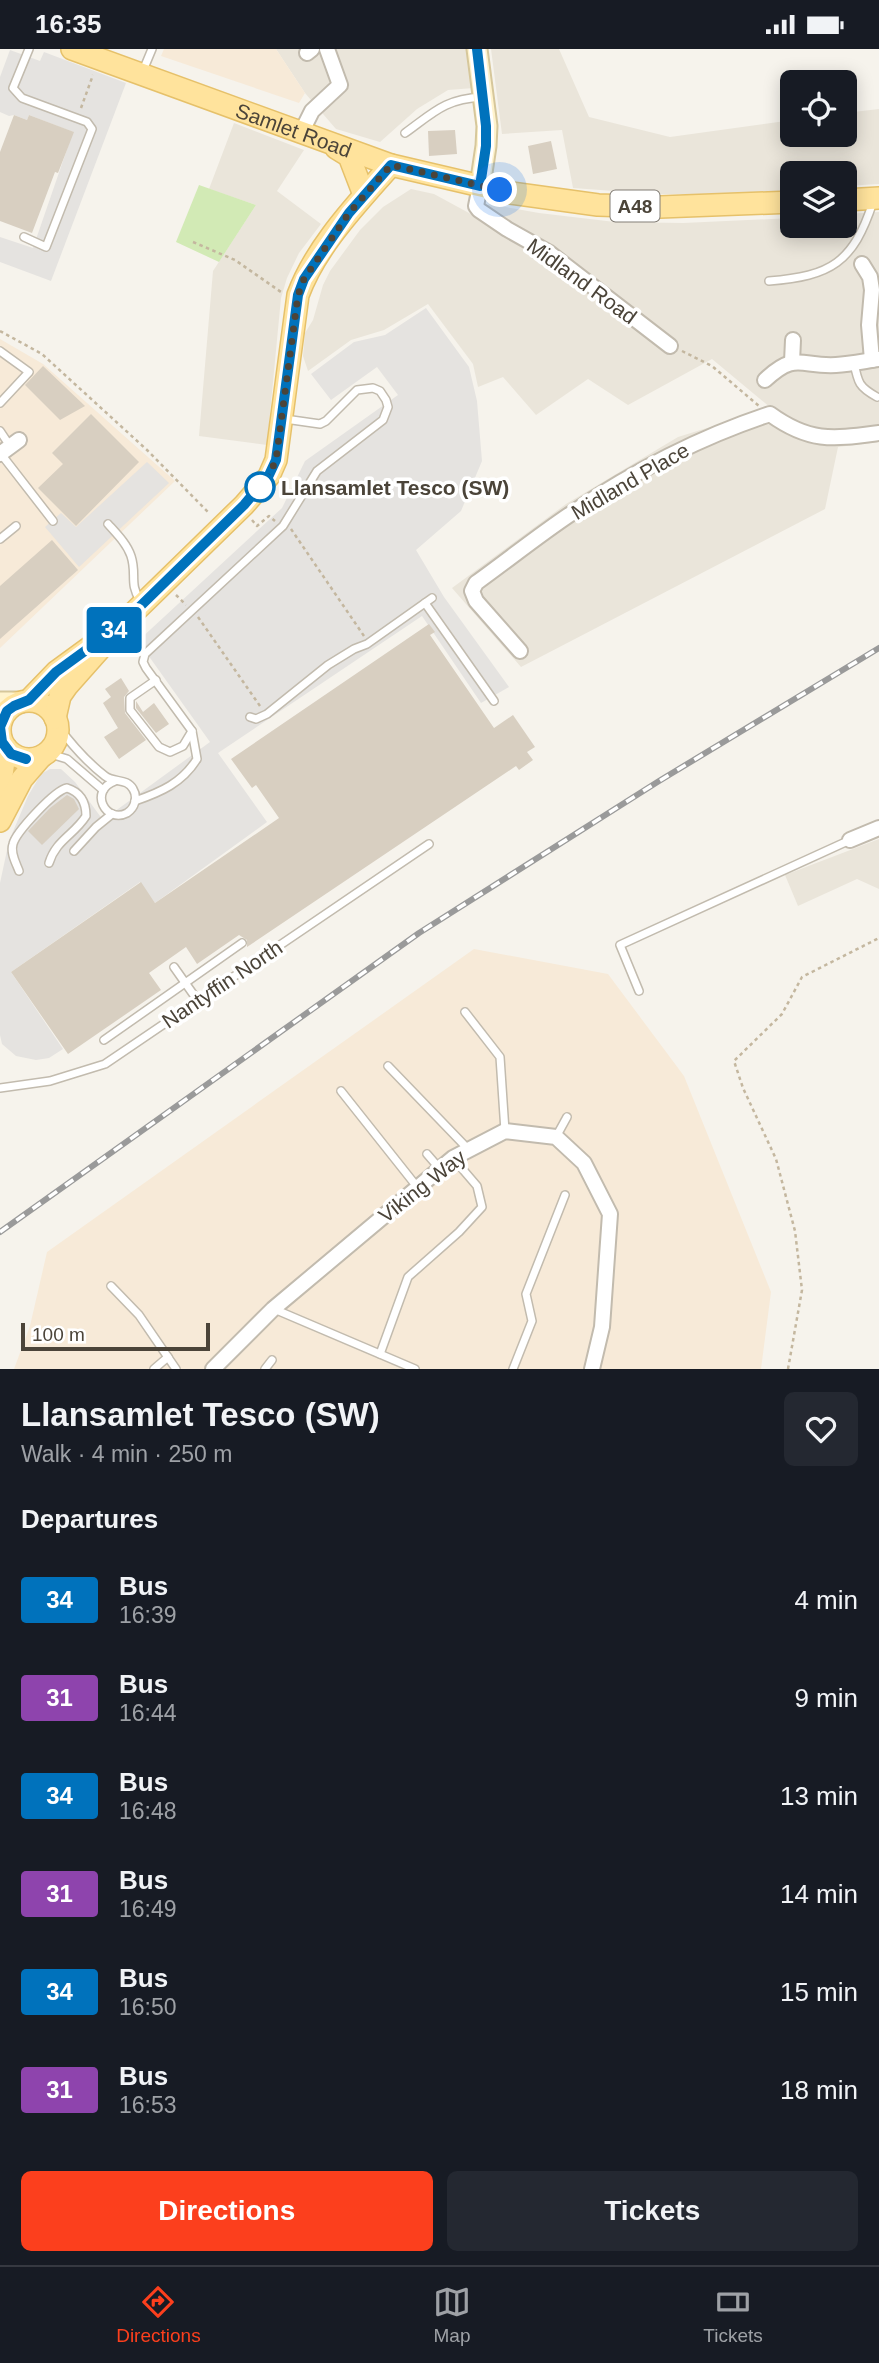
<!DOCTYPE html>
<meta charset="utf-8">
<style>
body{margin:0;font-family:Arial,sans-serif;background:#242831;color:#f1f3f6;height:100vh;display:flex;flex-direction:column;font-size:26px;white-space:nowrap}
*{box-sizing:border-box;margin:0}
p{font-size:23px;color:#9ea1a6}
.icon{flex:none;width:38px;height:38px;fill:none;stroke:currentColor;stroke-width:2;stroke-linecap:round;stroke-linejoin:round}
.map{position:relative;height:1320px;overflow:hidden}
.panel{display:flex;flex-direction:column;background:#171b24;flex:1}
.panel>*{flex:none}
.badge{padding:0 14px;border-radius:5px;font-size:24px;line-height:46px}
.tools{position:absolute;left:780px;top:21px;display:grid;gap:14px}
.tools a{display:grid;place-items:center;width:77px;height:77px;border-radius:10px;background:#171b24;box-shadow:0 4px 18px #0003;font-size:35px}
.scale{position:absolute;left:21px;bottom:18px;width:189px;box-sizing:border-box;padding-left:7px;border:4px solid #4b4439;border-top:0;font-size:19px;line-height:24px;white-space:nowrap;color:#4b4439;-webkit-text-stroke:5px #fff;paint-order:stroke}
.you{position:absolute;width:35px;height:35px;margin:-18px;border:5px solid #fff;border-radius:50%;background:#1a73e8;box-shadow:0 0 0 10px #1a73e833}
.map>.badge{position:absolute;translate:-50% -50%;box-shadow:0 0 0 4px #fff}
h2{padding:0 21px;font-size:26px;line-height:63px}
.round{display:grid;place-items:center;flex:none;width:74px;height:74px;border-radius:10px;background:#242831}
.head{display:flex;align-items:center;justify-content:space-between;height:119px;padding:0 21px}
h1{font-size:33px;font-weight:600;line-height:52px}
.action{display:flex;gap:14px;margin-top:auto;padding:14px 21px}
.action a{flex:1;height:80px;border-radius:10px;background:#fc3f1d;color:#fff;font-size:28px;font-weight:600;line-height:80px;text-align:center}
.action a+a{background:#242831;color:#f1f3f6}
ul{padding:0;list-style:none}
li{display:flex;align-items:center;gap:21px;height:98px;padding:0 21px}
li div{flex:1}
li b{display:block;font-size:26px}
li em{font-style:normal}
li .badge{min-width:77px;font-weight:700;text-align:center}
.status{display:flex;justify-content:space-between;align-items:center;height:49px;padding:0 35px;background:#171b24;direction:ltr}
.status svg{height:19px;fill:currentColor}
.menu{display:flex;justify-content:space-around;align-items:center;height:98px;border-top:2px solid #363941;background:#171b24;font-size:19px;color:#9ea1a6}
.menu a{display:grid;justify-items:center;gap:4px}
.menu .on{color:#fc3f1d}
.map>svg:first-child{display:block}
.residential{fill:#eae5da}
.commercial{fill:#f7ead8}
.green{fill:#d2eab5}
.parking{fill:#e5e3e0}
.building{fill:#d8cfc1}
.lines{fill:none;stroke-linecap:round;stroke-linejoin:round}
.lane-casing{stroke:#c2bbae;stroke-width:10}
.street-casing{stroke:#c2bbae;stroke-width:18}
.secondary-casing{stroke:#d6c79b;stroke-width:23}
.primary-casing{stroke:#e6c16a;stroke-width:24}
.path{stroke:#c4b79f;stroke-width:2.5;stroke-dasharray:3.5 3.5;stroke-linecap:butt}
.lane{stroke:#fff;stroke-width:7}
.street{stroke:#fff;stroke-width:14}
.secondary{stroke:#fff3cd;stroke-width:19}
.primary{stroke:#ffe39c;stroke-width:21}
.rail-casing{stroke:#9a9a9a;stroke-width:6}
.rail{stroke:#fff;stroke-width:3.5;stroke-dasharray:10;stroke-linecap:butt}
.line-casing{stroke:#fff;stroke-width:16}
.line{stroke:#0072bc;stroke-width:10}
.walk{stroke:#4b4439;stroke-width:7;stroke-dasharray:0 12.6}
.stop-dot{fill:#fff;stroke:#0072bc;stroke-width:3.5}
.labels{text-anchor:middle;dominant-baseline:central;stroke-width:7;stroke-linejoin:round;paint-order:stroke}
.shield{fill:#fff;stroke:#817c74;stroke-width:2}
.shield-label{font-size:19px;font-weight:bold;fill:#4b4439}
.street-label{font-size:21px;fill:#4b4439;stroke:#fff}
.stop-label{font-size:21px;font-weight:bold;fill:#4b4439;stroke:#fff;text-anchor:start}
</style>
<div class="status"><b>16:35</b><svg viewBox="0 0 49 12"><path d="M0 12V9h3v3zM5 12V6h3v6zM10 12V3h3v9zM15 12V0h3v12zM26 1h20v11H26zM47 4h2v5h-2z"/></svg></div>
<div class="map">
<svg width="879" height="1320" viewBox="0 0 879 1320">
<rect width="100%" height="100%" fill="#f6f3ec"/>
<g class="residential">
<path d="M276 0H470L474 39 448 41 417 60 380 93 336 80 305 44Z"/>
<path d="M491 0H559L589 68 670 88 793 71V86H845V64L879 60V135L845 137V124H793V141L740 145H655L573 139 562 81 502 85Z"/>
<path d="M234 74 304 101 277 142 321 175 299 204 287 229 281 249 267 396 199 387 213 222 256 156 209 140Z"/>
<path d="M411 140 434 145 480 170 489 155 539 164 615 173 683 174 793 169V177H845V165L879 163V393L838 398 825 460 521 618 452 539 566 455 678 388 771 359 712 310 628 356 588 330 536 366 503 328 478 338 473 315 428 255 384 281 351 291 308 322 303 307 305 284 313 271 323 236 330 222 360 181 383 158Z"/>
<path d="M879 790V840L857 830 798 857 785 826Z"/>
</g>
<g class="commercial">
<path d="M164 0H276L305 44 299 54 161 7Z"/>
<path d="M0 290 43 315 175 432 0 599Z"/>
<path d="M474 900 608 925 684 1027 771 1243 761 1320H14L30 1277 47 1203Z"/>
</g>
<path class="green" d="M199 136 256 156 219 213 176 193Z"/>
<g class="parking">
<path d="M10 1 40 12 44 3 126 34 51 232 0 213V188L33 199 73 83 29 66 27 71 14 66 9 67 0 63V28Z"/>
<path d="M426 259 469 318 477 352 482 412 461 462 416 501 444 548 509 638 481 654 422 567 218 704 267 773 155 854 140 833 11 923 63 1000 49 1009 36 1011 16 1007 2 995 0 986V834L9 792 28 747 41 725 50 720H61L75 733 103 771 210 693 138 592 282 459 305 412 398 346 377 318 331 351 311 325 354 293 385 286Z"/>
<path d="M147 413 169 434 79 518 45 478 61 464 76 478Z"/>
</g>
<g class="building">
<path d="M14 66 27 71 29 66 74 83 58 124 55 123 32 184 0 172V103Z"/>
<path d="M455 81 457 105 429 107 428 82Z"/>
<path d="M551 92 557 120 533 125 528 97Z"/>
<path d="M43 317 85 357 60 371 25 336Z"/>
<path d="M91 365 139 413 76 477 38 439 63 415 52 404Z"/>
<path d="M52 491 78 521 0 590V537Z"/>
<path d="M429 575 435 583 430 586 494 679 513 666 535 698 527 703 533 711 519 721 516 717 247 898V891L239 886 197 915 186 898 149 924 161 941 68 1005 11 923 141 833 155 854 279 769 256 736 252 739 231 710Z"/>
<path d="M121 629 129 642 124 648 125 664 146 691 119 710 104 688 118 679 103 654 111 648 105 640Z"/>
<path d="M136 652 143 663 154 654 169 675 156 684 136 659Z"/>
<path d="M67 746 74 750 79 760 42 796 28 782 50 759Z"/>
</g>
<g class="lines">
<g class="lane-casing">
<g id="lane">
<path d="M142 24 152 0"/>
<path d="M405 84C434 63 445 50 482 48"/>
<path d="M24 188 46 198 92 80 87 73 22 49 13 39 29 0"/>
<path d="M769 232C831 227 853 214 873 153"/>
<path d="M0 302 29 323 0 354"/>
<path d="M854 314C858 334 859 338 877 348"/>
<path d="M0 382 10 397"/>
<path d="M1 405 53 472"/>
<path d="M108 475C117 485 127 495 131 507 137 525 129 535 140 551"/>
<path d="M0 490 16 477"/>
<path d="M425 554 494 652"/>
<path d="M156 631 130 649V661L159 698 170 703 183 697 192 682"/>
<path d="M250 668 256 670 267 665 328 616 354 600 367 595 432 549"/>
<path d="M57 676C71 695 87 713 105 727 114 734 127 729 133 740 138 748 135 759 127 764 106 775 88 742 115 732"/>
<path d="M47 704 67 710 103 741"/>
<path d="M135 752C161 743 182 734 197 710L192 682 146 619 143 613 145 605 283 477 317 422 383 371 388 358 386 351 380 342 373 339 357 341 326 372 320 375 285 370"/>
<path d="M74 802 96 778 112 765"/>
<path d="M19 822C16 814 10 804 13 795 16 783 55 741 67 739 80 743 86 753 86 767 74 786 56 791 49 814"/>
<path d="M174 918 198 952"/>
<path d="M639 942 620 896 850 791"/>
<path d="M465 963 500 1008 505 1082"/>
<path d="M104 991 242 894"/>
<path d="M388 1017 468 1100"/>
<path d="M0 1039 50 1032 105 1015 429 795"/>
<path d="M341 1042 418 1139"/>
<path d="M556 1088 567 1068"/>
<path d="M427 1105 440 1120"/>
<path d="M111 1237 139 1266 176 1320"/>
<path d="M274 1260 415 1320"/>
<path d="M380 1305 408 1228 459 1183 482 1158 477 1137 453 1109"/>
<path d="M154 1320 168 1308"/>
<path d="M265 1320 272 1311"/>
<path d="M513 1320 532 1272 526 1245 565 1146"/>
</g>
</g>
<g class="street-casing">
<g id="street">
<path d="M307 4 312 0"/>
<path d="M301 84 312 62 340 36 327 0"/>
<path d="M480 137 476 157 479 161 507 180 548 203 670 297"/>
<path d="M862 215 870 228 872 241 869 276 872 311"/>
<path d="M792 313 793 291"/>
<path d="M765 331C796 302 800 318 836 316 850 315 865 312 879 310"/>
<path d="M0 405 19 391"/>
<path d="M520 602 476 552 472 542 476 534C508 511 539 486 572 464 633 423 700 388 770 365 810 394 833 390 879 384"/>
<path d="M850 791 879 779"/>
<path d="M213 1320 273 1260 453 1109 505 1082 556 1088 584 1114 610 1165 602 1278 592 1320"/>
</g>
</g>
<g class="secondary-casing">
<g id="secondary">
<path d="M477 0 487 77 486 97 480 137"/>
<path d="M0 653H22"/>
</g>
</g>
<g class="primary-casing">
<g id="primary">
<path id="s1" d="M72 0 391 116 511 144 598 156 660 158 793 153"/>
<path d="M336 99 349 107 364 146"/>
<path d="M845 151 879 149"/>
<path d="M29 651 56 623 93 596"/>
<circle cx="29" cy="681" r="29"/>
<path d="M55 669 60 647 67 637 122 575 244 456 269 427 276 411 298 246C316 197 357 155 391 116"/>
<path d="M0 739 6 699"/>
<path d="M0 772 22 730 41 708"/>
</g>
</g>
<g class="path">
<path d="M81 59 93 26"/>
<path d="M193 193 235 211 281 243"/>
<path d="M0 282 42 305 147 401 210 465"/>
<path d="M682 302 712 317 759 357"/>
<path d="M252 471 257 477 269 467 275 472"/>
<path d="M291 480 364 587"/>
<path d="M176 546 186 556"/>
<path d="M198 568 260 657"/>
<path d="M788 1320 802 1241 795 1182 776 1110 743 1039 734 1012 782 965 802 928 879 889"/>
</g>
<use href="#lane" class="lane"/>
<use href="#street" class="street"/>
<use href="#secondary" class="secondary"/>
<use href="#primary" class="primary"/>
<g class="rail-casing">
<path id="rail" d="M0 1183 419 884 659 732 879 599"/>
</g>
<use href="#rail" class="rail"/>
</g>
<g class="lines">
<g class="line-casing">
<path id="line" d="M26 710 11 705 2 693 0 678 7 662 14 657 29 651 56 623 122 575 244 456 269 426 276 411 298 246 304 230 349 164 391 116 480 137 486 97V77L477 0"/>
</g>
<use href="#line" class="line"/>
<path class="walk" d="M260 438 269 426 276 411 298 246 304 230 349 164 391 116 500 141"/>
</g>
<circle class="stop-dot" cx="260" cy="438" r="14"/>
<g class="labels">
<rect class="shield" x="610.5" y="141.5" width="49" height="31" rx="5"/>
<g class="shield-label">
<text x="635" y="157">A48</text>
</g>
<g class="street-label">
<text stroke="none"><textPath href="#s1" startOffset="236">Samlet Road</textPath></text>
<text transform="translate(582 232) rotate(36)">Midland Road</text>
<text transform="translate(630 432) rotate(-30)">Midland Place</text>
<text transform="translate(222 935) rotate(-34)">Nantyffin North</text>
<text transform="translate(422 1137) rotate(-38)">Viking Way</text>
</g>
<g class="stop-label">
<text x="281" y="438">Llansamlet Tesco (SW)</text>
</g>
</g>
</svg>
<div class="tools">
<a><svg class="icon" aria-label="locate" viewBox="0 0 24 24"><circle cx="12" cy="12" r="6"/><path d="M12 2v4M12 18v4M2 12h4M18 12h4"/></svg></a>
<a><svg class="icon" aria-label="layers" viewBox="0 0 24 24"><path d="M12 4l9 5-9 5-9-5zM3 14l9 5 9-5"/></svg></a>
</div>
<div class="scale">100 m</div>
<div class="you" style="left:500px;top:141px"></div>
<b class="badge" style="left:114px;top:581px;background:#0072bc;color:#fff">34</b>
</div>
<section class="panel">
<div class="head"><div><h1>Llansamlet Tesco (SW)</h1><p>Walk · 4 min · 250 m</p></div><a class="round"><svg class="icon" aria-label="heart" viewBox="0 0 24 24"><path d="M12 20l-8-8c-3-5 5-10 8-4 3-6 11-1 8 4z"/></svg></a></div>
<h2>Departures</h2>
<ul>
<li><span class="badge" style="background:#0072bc;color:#fff">34</span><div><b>Bus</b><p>16:39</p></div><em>4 min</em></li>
<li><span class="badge" style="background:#8e44ad;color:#fff">31</span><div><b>Bus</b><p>16:44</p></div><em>9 min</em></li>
<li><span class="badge" style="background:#0072bc;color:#fff">34</span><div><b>Bus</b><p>16:48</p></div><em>13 min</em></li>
<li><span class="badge" style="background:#8e44ad;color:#fff">31</span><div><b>Bus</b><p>16:49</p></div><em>14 min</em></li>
<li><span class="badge" style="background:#0072bc;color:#fff">34</span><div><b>Bus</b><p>16:50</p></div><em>15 min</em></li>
<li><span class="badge" style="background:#8e44ad;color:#fff">31</span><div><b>Bus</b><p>16:53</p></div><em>18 min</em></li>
</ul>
<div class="action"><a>Directions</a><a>Tickets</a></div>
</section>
<nav class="menu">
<a class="on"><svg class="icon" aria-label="directions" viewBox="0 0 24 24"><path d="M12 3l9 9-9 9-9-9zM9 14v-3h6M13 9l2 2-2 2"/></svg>Directions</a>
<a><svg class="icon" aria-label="map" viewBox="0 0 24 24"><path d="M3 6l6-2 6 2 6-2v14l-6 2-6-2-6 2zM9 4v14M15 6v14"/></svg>Map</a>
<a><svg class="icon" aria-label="tickets" viewBox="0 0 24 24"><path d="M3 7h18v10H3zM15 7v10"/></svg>Tickets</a>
</nav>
